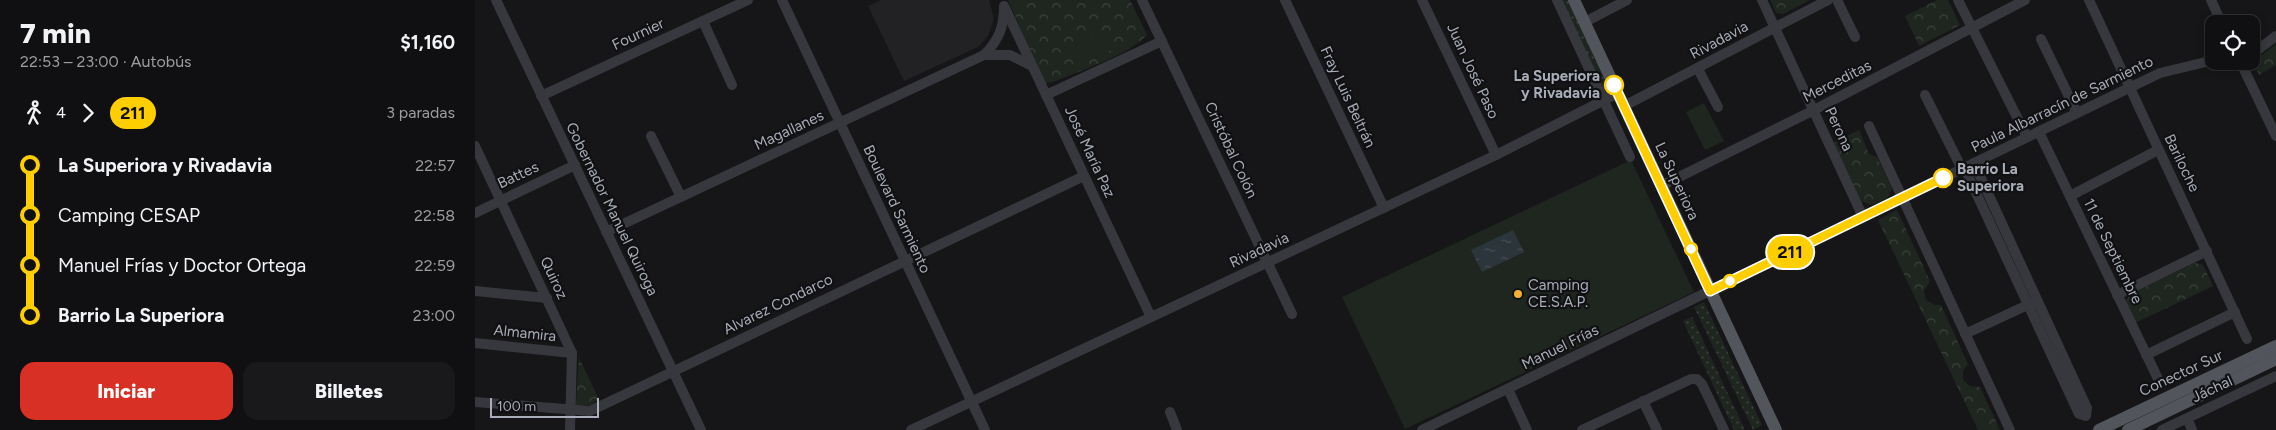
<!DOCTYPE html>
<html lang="es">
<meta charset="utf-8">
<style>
body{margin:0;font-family:Figtree,sans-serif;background:#19191b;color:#f1f3f6;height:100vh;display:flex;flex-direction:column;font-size:19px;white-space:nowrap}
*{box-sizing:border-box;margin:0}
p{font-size:16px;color:#9c9d9f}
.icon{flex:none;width:28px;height:28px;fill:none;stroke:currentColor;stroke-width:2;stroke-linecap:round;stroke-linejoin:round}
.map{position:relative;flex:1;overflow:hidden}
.side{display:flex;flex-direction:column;background:#101012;width:475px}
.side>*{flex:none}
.badge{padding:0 10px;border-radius:16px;font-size:18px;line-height:32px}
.tools{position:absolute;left:1730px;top:15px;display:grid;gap:10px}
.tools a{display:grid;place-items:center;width:55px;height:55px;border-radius:10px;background:#101012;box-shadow:0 2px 8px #0003,0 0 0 1px #303032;font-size:25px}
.scale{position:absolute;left:15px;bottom:12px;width:109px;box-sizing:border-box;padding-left:5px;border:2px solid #a8adb8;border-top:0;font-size:14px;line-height:18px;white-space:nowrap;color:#a8adb8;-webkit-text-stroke:4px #111113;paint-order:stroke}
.map>.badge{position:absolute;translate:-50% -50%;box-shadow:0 0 0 2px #fff}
.legs{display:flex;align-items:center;gap:8px;height:55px;padding:0 20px;font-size:16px}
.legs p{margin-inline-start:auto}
.headline{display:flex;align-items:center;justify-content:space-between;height:85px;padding:0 20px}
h1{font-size:28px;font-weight:800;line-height:38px}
.button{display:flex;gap:10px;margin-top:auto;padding:10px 20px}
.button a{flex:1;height:58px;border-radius:15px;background:#d93025;color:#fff;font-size:20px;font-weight:800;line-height:58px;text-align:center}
.button a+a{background:#19191b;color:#f1f3f6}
ul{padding:0 20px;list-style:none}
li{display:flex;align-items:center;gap:18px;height:50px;font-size:19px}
li i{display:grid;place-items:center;width:8px;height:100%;margin:0 6px;background:currentColor}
li i::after{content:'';width:12px;height:12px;margin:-6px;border:4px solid;border-radius:50%;background:#101012}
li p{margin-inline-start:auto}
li:first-child i{background:linear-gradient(#0000 50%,currentColor 0)}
li:last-child i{background:linear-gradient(currentColor 50%,#0000 0)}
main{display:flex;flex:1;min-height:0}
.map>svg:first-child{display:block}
.built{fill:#222225}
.grass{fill:url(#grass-dots)}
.park{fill:url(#park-crowns)}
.pitch{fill:#1e261f}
.water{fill:url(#water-ripples)}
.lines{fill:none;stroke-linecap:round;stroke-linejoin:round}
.minor{stroke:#37383d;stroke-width:10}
.major{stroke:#53555c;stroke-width:12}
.line-1-casing{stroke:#fff;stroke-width:11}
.line-1{stroke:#ffce00;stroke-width:8}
.stop-1-dot{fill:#fff;stroke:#ffce00;stroke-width:2.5}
.poi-dot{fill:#f2b134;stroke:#111113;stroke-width:2}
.labels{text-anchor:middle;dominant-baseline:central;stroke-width:4.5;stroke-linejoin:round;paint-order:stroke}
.street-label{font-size:15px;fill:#a8adb8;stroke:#111113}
.stop-label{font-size:15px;font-weight:bold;fill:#a8adb8;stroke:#111113;text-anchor:end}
.poi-label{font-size:15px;fill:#a8adb8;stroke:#111113;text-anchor:start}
</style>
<main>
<section class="side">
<div class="headline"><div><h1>7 min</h1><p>22:53 – 23:00 · Autobús</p></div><b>$1,160</b></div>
<div class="legs"><svg class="icon" aria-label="walk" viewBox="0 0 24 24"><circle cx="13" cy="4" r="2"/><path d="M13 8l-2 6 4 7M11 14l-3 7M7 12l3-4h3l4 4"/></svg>4<svg class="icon" aria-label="forward" viewBox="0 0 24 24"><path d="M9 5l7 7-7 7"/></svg><b class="badge" style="background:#ffce00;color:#111">211</b><p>3 paradas</p></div>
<ul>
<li><i style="color:#ffce00"></i><b>La Superiora y Rivadavia</b><p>22:57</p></li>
<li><i style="color:#ffce00"></i><span>Camping CESAP</span><p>22:58</p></li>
<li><i style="color:#ffce00"></i><span>Manuel Frías y Doctor Ortega</span><p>22:59</p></li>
<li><i style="color:#ffce00"></i><b>Barrio La Superiora</b><p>23:00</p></li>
</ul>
<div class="button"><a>Iniciar</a><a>Billetes</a></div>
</section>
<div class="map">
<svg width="1801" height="430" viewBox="0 0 1801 430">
<defs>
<pattern id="grass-dots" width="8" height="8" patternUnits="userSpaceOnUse" patternTransform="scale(1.25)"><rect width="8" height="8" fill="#1e261f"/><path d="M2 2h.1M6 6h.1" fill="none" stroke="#3c433d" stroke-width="1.8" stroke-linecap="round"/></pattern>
<pattern id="park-crowns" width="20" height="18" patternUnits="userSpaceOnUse" patternTransform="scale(1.25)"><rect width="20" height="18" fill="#1e261f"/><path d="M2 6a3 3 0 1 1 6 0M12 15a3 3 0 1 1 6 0" fill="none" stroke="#3c433d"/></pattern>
<pattern id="water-ripples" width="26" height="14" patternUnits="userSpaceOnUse" patternTransform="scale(1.25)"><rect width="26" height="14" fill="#2c353c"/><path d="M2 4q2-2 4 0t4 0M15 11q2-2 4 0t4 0" fill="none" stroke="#485056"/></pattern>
</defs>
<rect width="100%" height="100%" fill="#161618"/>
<path class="built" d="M406 0H514L519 19 513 36 503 47 429 81 393 6Z"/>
<g class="grass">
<path d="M1086 0H1093L1135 92 1129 94Z"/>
<path d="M1229 302 1287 425 1278 430 1219 307Z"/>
<path d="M1217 317 1270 430H1259L1208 321Z"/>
</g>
<g class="park">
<path d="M533 0H655L672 35C655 54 603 72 578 82L570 83Z"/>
<path d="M1295 0H1335L1308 14 1301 13Z"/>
<path d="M1462 0H1473L1485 25 1444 46 1430 16Z"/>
<path d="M1801 44V65L1784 75 1778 62Z"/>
<path d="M1384 130 1394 154 1402 157 1417 188 1413 198 1396 205 1386 201 1358 143Z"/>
<path d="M1422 210 1455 281 1449 291 1451 300 1460 305H1466L1493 364 1488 371V380L1495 386 1505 387 1525 430H1503L1403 220Z"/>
<path d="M1720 263 1728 265 1738 286 1660 323 1651 302 1655 294Z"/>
<path d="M104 358 124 399 116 405H101Z"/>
</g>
<g class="pitch">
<path d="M631 31 640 48 604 65 596 47Z"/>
<path d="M1229 103 1249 141 1230 150 1211 112Z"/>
<path d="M1156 160 1219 292 930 429 867 297Z"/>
</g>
<path class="water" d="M1038 230 1049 252 1007 272 996 250Z"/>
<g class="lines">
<g class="minor">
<path d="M21 0 226 430"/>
<path d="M307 0 510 430"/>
<path d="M667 0 817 314"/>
<path d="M810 0 909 208"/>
<path d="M947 0 1021 155"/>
<path d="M1082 0 1155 157"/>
<path d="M1287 0 1388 217"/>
<path d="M1362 0 1380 37"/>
<path d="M1483 0 1552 137"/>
<path d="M1614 0 1772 339"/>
<path d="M1736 0 1747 24"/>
<path d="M530 8 676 317"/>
<path d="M228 21 257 85"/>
<path d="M1110 22 1152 0"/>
<path d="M1566 39 1602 113"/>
<path d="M509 55H535L557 66"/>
<path d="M1776 55 1801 36"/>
<path d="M1765 61 1801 136"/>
<path d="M1223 69 1243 107"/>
<path d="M571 95 687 41"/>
<path d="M1450 95 1487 169"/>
<path d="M66 96 273 0"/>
<path d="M1149 106 1353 0"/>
<path d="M1394 126 1535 430"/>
<path d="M1564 132 1685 383"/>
<path d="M176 136 206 197"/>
<path d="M0 146 97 353 95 430"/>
<path d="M1489 167 1604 414 1611 416 1612 408 1499 163"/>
<path d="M1186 186 1339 110 1550 0"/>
<path d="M1595 196 1683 150"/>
<path d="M0 213 100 165"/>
<path d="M131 232 509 55C524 40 529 27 529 6"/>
<path d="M0 291 72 298"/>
<path d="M1642 295 1732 251"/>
<path d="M1490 334 1559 302"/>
<path d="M0 343 97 353"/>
<path d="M1671 355 1760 312"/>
<path d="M1033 389 1052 430"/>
<path d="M1168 401 1182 430"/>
<path d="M0 402 115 411 609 176"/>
<path d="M695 412 702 430"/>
<path d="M1712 418 1717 430"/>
<path d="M436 430 1021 155 1143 93"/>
<path d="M947 430 1685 73 1739 60"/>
<path d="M1107 430 1216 379H1222L1227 384 1249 430"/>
<path d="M1687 430 1801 376"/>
</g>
<g class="major">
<path d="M1099 0 1301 430"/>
<path d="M1624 430 1801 346"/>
<path d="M1653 430 1801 359"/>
</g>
</g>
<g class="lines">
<g class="line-1-casing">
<path id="line-1" d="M1139 85 1235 291 1468 178"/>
</g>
<use href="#line-1" class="line-1"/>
</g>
<g class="stop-1-dot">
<circle cx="1139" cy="85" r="9"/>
<circle cx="1468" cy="178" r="9"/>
<circle cx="1216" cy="249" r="6"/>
<circle cx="1255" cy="281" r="6"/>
</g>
<circle class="poi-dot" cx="1043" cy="294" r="5"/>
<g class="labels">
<g class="street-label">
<text transform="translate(163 34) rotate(-25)">Fournier</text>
<text transform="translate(1244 40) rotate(-28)">Rivadavia</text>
<text transform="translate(998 71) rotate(65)">Juan José Paso</text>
<text transform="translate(1362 81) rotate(-27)">Merceditas</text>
<text transform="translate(873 97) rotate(65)">Fray Luis Beltrán</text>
<text transform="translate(1587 104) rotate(-26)">Paula Albarracín de Sarmiento</text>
<text transform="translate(1364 129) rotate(65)">Perona</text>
<text transform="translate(314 130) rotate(-25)">Magallanes</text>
<text transform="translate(756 150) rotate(65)">Cristóbal Colón</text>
<text transform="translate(615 152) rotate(65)">José María Paz</text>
<text transform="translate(1707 163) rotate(64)">Bariloche</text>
<text transform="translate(43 175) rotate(-25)">Battes</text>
<text transform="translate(1202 181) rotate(65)">La Superiora</text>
<text transform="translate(137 209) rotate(64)">Gobernador Manuel Quiroga</text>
<text transform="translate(422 209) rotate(65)">Boulevard Sarmiento</text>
<text transform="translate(784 250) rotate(-25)">Rivadavia</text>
<text transform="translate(1638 251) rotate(64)">11 de Septiembre</text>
<text transform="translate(79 278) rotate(65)">Quiroz</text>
<text transform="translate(303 304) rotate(-26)">Alvarez Condarco</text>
<text transform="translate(50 333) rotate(6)">Almamira</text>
<text transform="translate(1085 347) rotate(-26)">Manuel Frías</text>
<text transform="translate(1706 373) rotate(-25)">Conector Sur</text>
<text transform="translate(1737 389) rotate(-25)">Jáchal</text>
</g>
<g class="stop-label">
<text x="1125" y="76">La Superiora<tspan x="1125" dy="17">y Rivadavia</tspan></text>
<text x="1482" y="169" text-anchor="start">Barrio La<tspan x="1482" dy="17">Superiora</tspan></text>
</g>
<g class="poi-label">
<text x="1053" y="285">Camping<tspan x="1053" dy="17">CE.S.A.P.</tspan></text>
</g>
</g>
</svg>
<div class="tools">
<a><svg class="icon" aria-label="locate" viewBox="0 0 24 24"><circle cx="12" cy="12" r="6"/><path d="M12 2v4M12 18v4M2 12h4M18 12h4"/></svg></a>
</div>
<div class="scale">100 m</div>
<b class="badge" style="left:1315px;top:252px;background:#ffce00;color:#111">211</b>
</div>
</main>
